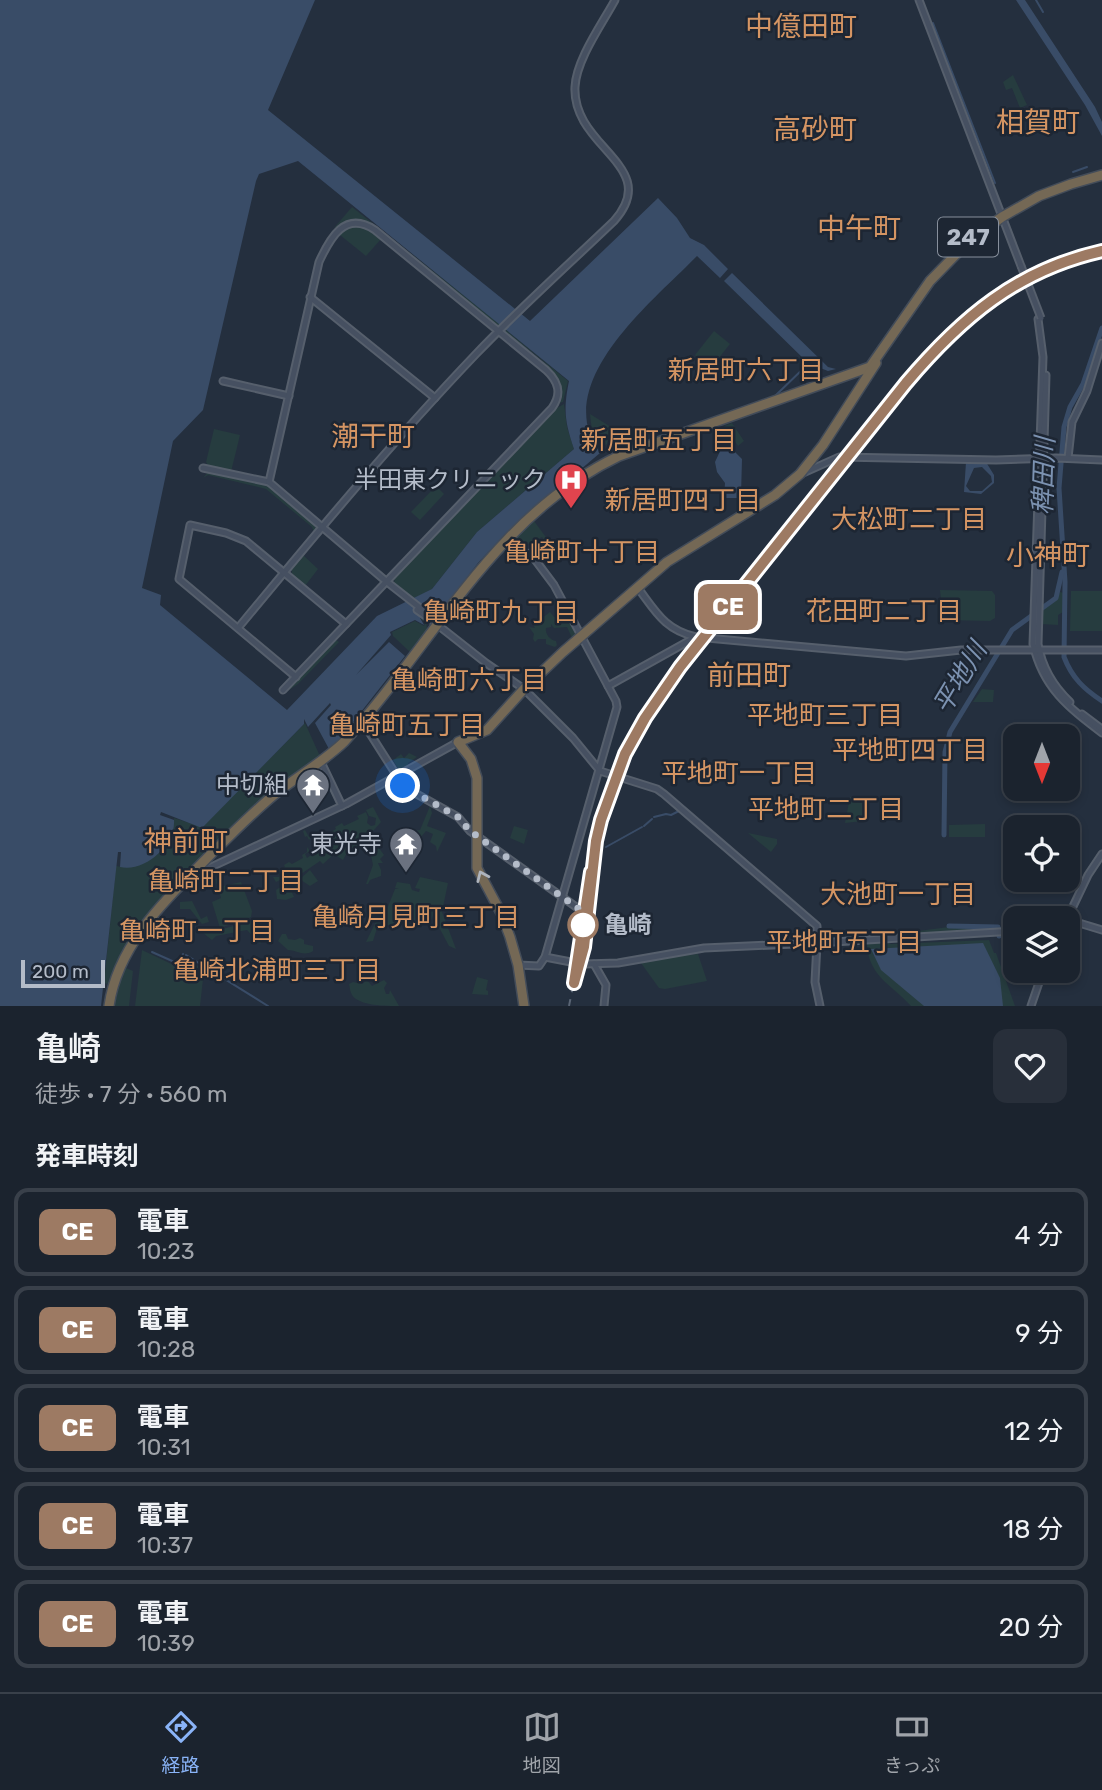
<!DOCTYPE html>
<html lang="ja">
<meta charset="utf-8">
<style>
body{margin:0;font-family:Rubik,"Noto Sans JP",sans-serif;background:#282f3a;color:#f1f3f6;height:100vh;display:flex;flex-direction:column;font-size:26px;white-space:nowrap}
*{box-sizing:border-box;margin:0}
p{font-size:23px;color:#a0a4aa}
.icon{flex:none;width:38px;height:38px;fill:none;stroke:currentColor;stroke-width:2;stroke-linecap:round;stroke-linejoin:round}
.map{position:relative;height:1006px;overflow:hidden}
.drawer{display:flex;flex-direction:column;background:#1b232e;flex:1}
.drawer>*{flex:none}
.badge{padding:0 14px;border-radius:10px;font-size:24px;line-height:46px}
.needle{width:46px;rotate:180deg}
.buttons{position:absolute;left:1003px;top:724px;display:grid;gap:14px}
.buttons a{display:grid;place-items:center;width:77px;height:77px;border-radius:14px;background:#1b232e;box-shadow:0 4px 10px #0003,0 0 0 2px #39404a;font-size:35px}
.scale{position:absolute;left:21px;bottom:18px;width:84px;box-sizing:border-box;padding-left:7px;border:4px solid #b4bcc9;border-top:0;font-size:19px;line-height:24px;white-space:nowrap;color:#b4bcc9;-webkit-text-stroke:5px #1d2633;paint-order:stroke}
.you{position:absolute;width:35px;height:35px;margin:-18px;border:5px solid #fff;border-radius:50%;background:#1a73e8;box-shadow:0 0 0 10px #1a73e833}
.map>.badge{position:absolute;translate:-50% -50%;box-shadow:0 0 0 4px #fff}
h2{padding:0 35px;font-size:26px;line-height:63px}
.round{display:grid;place-items:center;flex:none;width:74px;height:74px;border-radius:14px;background:#282f3a}
.summary{display:flex;align-items:center;justify-content:space-between;height:119px;padding:0 35px}
h1{font-size:33px;font-weight:600;line-height:52px}
ul{padding:0;list-style:none}
li{display:flex;align-items:center;gap:21px;height:88px;margin:0 14px 10px;padding:0 21px;border:4px solid #39404a;border-radius:14px}
li div{flex:1}
li b{display:block;font-size:26px}
li em{font-style:normal}
li .badge{min-width:77px;font-weight:700;text-align:center}
.tabs{display:flex;justify-content:space-around;align-items:center;height:98px;border-top:2px solid #39404a;background:#1b232e;font-size:19px;color:#a0a4aa}
.tabs a{display:grid;justify-items:center;gap:4px}
.tabs .on{color:#8ab4f8}
.map>svg:first-child{display:block}
.green{fill:#263c3f}
.water{fill:#394c67;fill-rule:evenodd}
.lines{fill:none;stroke-linecap:round;stroke-linejoin:round}
.stream{stroke:#394c67;stroke-width:2}
.river{stroke:#394c67;stroke-width:5}
.secondary-casing{stroke:#565f6c;stroke-width:9}
.highway-casing{stroke:#434c59;stroke-width:12}
.secondary{stroke:#465061;stroke-width:5}
.highway{stroke:#746855;stroke-width:9}
.rail{stroke:#5a6575;stroke-width:2;stroke-dasharray:7 7;stroke-linecap:butt}
.secondary-bridge-casing{stroke:#565f6c;stroke-width:9;stroke-linecap:butt}
.secondary-bridge{stroke:#465061;stroke-width:5}
.oneway{stroke:#aeb4bd}
.line-casing{stroke:#fff;stroke-width:16}
.line{stroke:#9d7a63;stroke-width:10}
.walk{stroke:#b4bcc9;stroke-width:7;stroke-dasharray:0 12.6}
.stop-dot{fill:#fff;stroke:#9d7a63;stroke-width:3.5}
.labels{text-anchor:middle;dominant-baseline:central;stroke-width:5;stroke-linejoin:round;paint-order:stroke}
.shield{fill:#1d2633;stroke:#878f9c;stroke-width:2}
.shield-label{font-size:23px;font-weight:bold;fill:#b4bcc9}
.poi-label{font-size:24px;fill:#b4bcc9;stroke:#1d2633;text-anchor:end}
.stop-label{font-size:24px;font-weight:bold;fill:#b4bcc9;stroke:#1d2633;text-anchor:start}
.neighbourhood-label{font-size:26px;fill:#d59563;stroke:#1d2633}
.water-label{font-size:26px;font-style:italic;fill:#7c92b1;stroke:#1d2633}
.quarter-label{font-size:28px;fill:#d59563;stroke:#1d2633}
</style>
<div class="map">
<svg width="1102" height="1006" viewBox="0 0 1102 1006">
<rect width="100%" height="100%" fill="#242f3e"/>
<g class="green">
<path d="M1013 75 1027 105 1020 108 1012 88 1006 90 1003 82Z"/>
<path d="M352 207 501 325 496 327 492 324 366 222 351 221 334 228Z"/>
<path d="M360 226 371 230 381 239 366 256 340 235 346 228Z"/>
<path d="M506 330 568 381 563 402 559 403C571 373 527 350 506 333Z"/>
<path d="M714 331 730 344 709 370 695 355Z"/>
<path d="M564 404 567 427 574 449 477 532 432 589 413 599 394 582 395 578 557 408Z"/>
<path d="M590 414 611 427 607 444 602 448 592 432Z"/>
<path d="M732 423 744 441 738 446 724 426Z"/>
<path d="M214 429 240 435 231 472 209 467 206 462Z"/>
<path d="M620 432 627 435 635 446 623 451 618 447 617 438Z"/>
<path d="M208 472 268 486 315 526 316 529 314 532 312 527 266 489 208 475 203 478Z"/>
<path d="M436 486 444 494 420 520 411 512Z"/>
<path d="M534 521 548 540 531 552 545 541 542 537 522 547 514 537Z"/>
<path d="M303 555 318 569 305 586 292 576V568Z"/>
<path d="M940 590 992 591 995 595V618L990 621 943 620Z"/>
<path d="M1071 591H1102V631H1070Z"/>
<path d="M1060 592 1064 593 1063 612 1058 615V625L1041 624V612L1057 599Z"/>
<path d="M550 612 554 617 568 613 579 636 573 640 567 627 554 628 551 624V627L546 628C545 634 550 640 556 641L557 645 555 647 546 644V639H538L535 642 533 639 534 634 529 627 535 628 533 625Z"/>
<path d="M422 618 426 621 427 629 410 652 393 636 392 632 415 621 424 626 425 622 420 619Z"/>
<path d="M336 640 339 642 298 684 286 692 292 683Z"/>
<path d="M955 670H977L978 671 969 685 960 686V678H954Z"/>
<path d="M982 689 994 690 993 702H973Z"/>
<path d="M305 723 319 754H325L171 887 122 951 109 984 104 983 116 866C145 872 175 847 174 818L202 827Z"/>
<path d="M409 753 417 757 408 763 409 766 399 770 393 760 401 754 404 758Z"/>
<path d="M850 797 863 799V821L845 823Z"/>
<path d="M430 806 432 813 427 826 446 833 437 852 436 846 430 842 433 834 426 831 413 846 412 831 420 830Z"/>
<path d="M373 807 381 822 360 846 349 849 343 860 334 854 323 864 320 861 301 874 289 876 287 882 294 897 286 900 277 899 276 890 282 886 280 880 276 882 273 877H279L281 872 278 871 285 867 284 865 289 862 292 864 303 858 302 855 307 852V847L310 851 305 854 307 858 314 853 317 844H314L311 837 309 840 307 836 305 837 303 831 305 830 309 837 317 832 315 828 317 831 314 836 318 842 325 839 320 845 323 846 330 842V838L333 835 331 832 336 829 335 827 342 823 344 826 359 819 357 816 366 812 368 817 367 823 371 826 375 825 376 818 369 816 366 810Z"/>
<path d="M985 824V837H949V825Z"/>
<path d="M514 826 528 830 524 844 510 838Z"/>
<path d="M748 833 777 839V844L771 852Z"/>
<path d="M376 844 384 855 380 859 383 863H378L381 870V876L370 880 368 884H366L373 865 370 851Z"/>
<path d="M310 870 318 881 310 886 301 880 294 885 296 889 290 879H300Z"/>
<path d="M220 877 223 886 241 882 252 911 251 917 220 928 212 902 221 898 215 879Z"/>
<path d="M420 877 448 883 442 912 456 949 449 946 433 916 430 923H423V920L422 922 411 920 393 925H378L373 941 366 942 382 909V902L386 903 387 909 395 889H399L395 888 397 882 410 884 412 890 419 892 420 889 415 888Z"/>
<path d="M192 901 201 919 207 916 209 922 202 924 190 909H180V902Z"/>
<path d="M255 920 265 922 264 938 260 944 247 930 216 936 212 940 203 933 212 932Z"/>
<path d="M949 927 997 928 998 931 856 939Z"/>
<path d="M282 934H286L288 939 295 940 300 938 304 940V944L313 946V951C304 957 296 950 288 950L278 941Z"/>
<path d="M989 940 994 953H996L1015 1006H911C891 984 868 976 867 943L885 942 891 944Z"/>
<path d="M142 950 182 969 188 960 204 970 200 1006H135Z"/>
<path d="M698 954 707 981 665 989 659 988 641 963 675 956Z"/>
<path d="M124 967 133 971 129 1006H114Z"/>
<path d="M477 977 488 980 486 990 488 991V995L472 994Z"/>
<path d="M367 980 372 986 384 980 387 983 384 988 386 994H389L390 990 399 1006C386 1006 359 1006 352 995 350 992 350 988 349 984L353 982 362 984Z"/>
</g>
<g class="water">
<path d="M0 0H315L268 110 530 321 658 198 677 218 690 238 704 245 728 269 720 278 697 256C658 296 577 361 587 423 589 434 595 444 600 453L507 532 478 563 441 611H433L420 618 424 625 415 620 390 632 391 635 356 675 389 642 405 656 339 740 329 749 315 723 331 705 330 703 308 727 304 719V724L202 828 161 812 160 815 174 820C176 845 144 873 120 867L121 852H118L101 1006H0ZM298 161 569 381C563 410 565 422 574 449L477 532 432 589 377 616 287 710 160 605 161 595 142 588 173 441 203 410 256 181 259 174Z"/>
<path d="M1016 0H1025L1095 107 1102 122V136L1085 105Z"/>
<path d="M732 273 828 367 836 369 828 371 810 364 806 367 808 363 724 281Z"/>
<path d="M722 447H730L742 459 741 495 738 498H724L725 483 717 472 715 462Z"/>
<path d="M966 462H986L994 475V483L981 494 964 492ZM982 467 991 476 992 482 982 491H970L966 486 974 468Z"/>
<path d="M983 943 1000 978 1003 1006H924L881 970 871 949Z"/>
</g>
<g class="lines">
<g class="stream">
<path d="M1036 0 1043 12"/>
<path d="M933 23 995 183"/>
<path d="M1073 172 1087 167"/>
<path d="M775 396 807 365"/>
<path d="M654 817 666 814 671 815 679 811"/>
<path d="M644 826 652 819"/>
<path d="M606 847 642 827"/>
<path d="M152 952 179 964 183 954"/>
<path d="M186 955 268 1006"/>
</g>
<g class="river">
<path d="M1102 328 1083 384 1070 407 1064 427 1059 488 1065 582 1064 657C1072 678 1084 689 1102 701"/>
<path d="M944 835 945 752 950 732 1012 630 1056 598 1062 572"/>
<path d="M949 926 998 927 999 936"/>
</g>
<g class="secondary-casing">
<g id="secondary">
<path d="M919 0 1021 266"/>
<path d="M310 297 435 398"/>
<path d="M1038 319 1043 357 1033 644C1043 688 1068 707 1102 733"/>
<path d="M1046 375 1038 644C1042 667 1053 686 1070 702"/>
<path d="M223 381 289 396"/>
<path d="M1068 458 1072 422 1087 391 1102 343"/>
<path d="M203 468 269 482"/>
<path d="M801 474 839 457 996 460 1056 458 1102 460"/>
<path d="M638 588C656 612 665 630 696 637L906 656 961 650H1102"/>
<path d="M417 610 434 622"/>
<path d="M238 628C315 535 392 442 476 354 520 308 568 265 614 221 663 166 572 148 575 87 576 60 602 24 615 0"/>
<path d="M296 677 179 579 190 525 226 533 246 541 346 624"/>
<path d="M608 686 696 637"/>
<path d="M283 690 552 408C562 394 559 382 546 370L375 230C345 210 330 238 319 262L269 482 387 582 433 618 439 626 486 663 524 689 573 738 600 771 657 789 664 794 817 926V943L1015 931"/>
<path d="M1082 714 1102 729"/>
<path d="M362 721 404 787 458 817 470 831 579 909"/>
<path d="M321 762 342 806"/>
<path d="M192 876 346 804 458 742"/>
<path d="M1067 919 1088 875 1102 854"/>
<path d="M1068 923H1079L1102 930"/>
<path d="M545 957 571 962"/>
<path d="M584 964 618 963 704 948 817 943 815 982 820 1006"/>
<path d="M594 964 606 985 604 1006"/>
<path d="M518 965 539 966 545 957 617 707 616 701 554 585 530 553"/>
<path d="M1031 1006 1043 971"/>
</g>
</g>
<g class="highway-casing">
<g id="highway">
<path d="M109 1006C118 942 169 897 212 853 233 833 253 812 275 794 298 776 323 762 344 742 434 644 493 516 619 456L870 367 930 281 968 242 1002 217 1039 196 1071 184 1102 175"/>
<path d="M524 1006 518 965 510 937 501 913 477 868V778L471 759 458 742 487 730 524 689 563 652 667 562 775 495 800 474 823 445 876 363"/>
</g>
</g>
<use href="#secondary" class="secondary"/>
<use href="#highway" class="highway"/>
<g class="rail">
<path d="M574 983 587 926 592 872 601 820 625 754 645 718 679 667 906 383C961 319 1017 270 1102 251"/>
<path d="M569 1006 575 976"/>
</g>
<g class="secondary-bridge-casing">
<g id="secondary-bridge">
<path d="M1021 266 1041 318"/>
<path d="M571 962 584 964"/>
</g>
</g>
<use href="#secondary-bridge" class="secondary-bridge"/>
</g>
<defs><path id="oneway-chevron" d="M-2-3.5L2.5 0L-2 3.5" fill="none" stroke-width="1.6" stroke-linecap="round" stroke-linejoin="round" transform="scale(1.75)"/></defs>
<use class="oneway" href="#oneway-chevron" transform="translate(482 876) rotate(-114)"/>
<g class="lines">
<g class="line-casing">
<path id="line" d="M591 872 574 983 584 947 596 841 601 820 625 754 645 718 680 667 906 383C961 318 1017 270 1102 251"/>
</g>
<use href="#line" class="line"/>
<path class="walk" d="M403 786 458 817 470 831 579 909 583 925"/>
</g>
<defs>
<g id="hospital-pin" transform="scale(1.75)"><path d="M0 17L-7.5 6A9.5 9.5 0 1 1 7.5 6Z" fill="#e0444e" stroke="#1d2633"/><path d="M-5-5h3v3.5h4V-5h3V5h-3V1.5h-4V5h-3Z" fill="#fff"/></g>
<g id="temple-pin" transform="scale(1.75)"><path d="M0 17L-7.5 6A9.5 9.5 0 1 1 7.5 6Z" fill="#6b7280" stroke="#1d2633"/><path d="M0-6L5-2H3V0L6.5 2.5H4V6H1.5V3h-3V6H-4V2.5H-6.5L-3 0V-2H-5Z" fill="#fff"/></g>
</defs>
<g fill-rule="evenodd">
<use href="#hospital-pin" x="571" y="480"/>
<use href="#temple-pin" x="313" y="785"/>
<use href="#temple-pin" x="406" y="844"/>
</g>
<circle class="stop-dot" cx="583" cy="925" r="14"/>
<g class="labels">
<rect class="shield" x="938" y="217.5" width="60" height="39" rx="5"/>
<g class="shield-label">
<text x="968" y="237">247</text>
</g>
<g class="poi-label">
<text x="546" y="480">半田東クリニック</text>
<text x="288" y="785">中切組</text>
<text x="382" y="844">東光寺</text>
</g>
<g class="stop-label">
<text x="604" y="925">亀崎</text>
</g>
<g class="neighbourhood-label">
<text x="746" y="370">新居町六丁目</text>
<text x="659" y="440">新居町五丁目</text>
<text x="683" y="500">新居町四丁目</text>
<text x="909" y="519">大松町二丁目</text>
<text x="582" y="552">亀崎町十丁目</text>
<text x="884" y="611">花田町二丁目</text>
<text x="501" y="612">亀崎町九丁目</text>
<text x="469" y="680">亀崎町六丁目</text>
<text x="825" y="715">平地町三丁目</text>
<text x="407" y="725">亀崎町五丁目</text>
<text x="910" y="750">平地町四丁目</text>
<text x="739" y="773">平地町一丁目</text>
<text x="826" y="809">平地町二丁目</text>
<text x="226" y="881">亀崎町二丁目</text>
<text x="898" y="894">大池町一丁目</text>
<text x="416" y="917">亀崎月見町三丁目</text>
<text x="197" y="931">亀崎町一丁目</text>
<text x="844" y="942">平地町五丁目</text>
<text x="277" y="970">亀崎北浦町三丁目</text>
</g>
<g class="water-label">
<text transform="translate(1044 476) rotate(-88)">稗田川</text>
<text transform="translate(960 678) rotate(-59)">平地川</text>
</g>
<g class="quarter-label">
<text x="801" y="26">中億田町</text>
<text x="1038" y="122">相賀町</text>
<text x="815" y="129">高砂町</text>
<text x="859" y="228">中午町</text>
<text x="373" y="436">潮干町</text>
<text x="1048" y="555">小神町</text>
<text x="749" y="675">前田町</text>
<text x="186" y="841">神前町</text>
</g>
</g>
</svg>
<div class="buttons">
<a><svg class="needle" viewBox="-14 -14 28 28"><path d="M0-13l5 13h-10z" fill="#e53935"/><path d="M0 13l5-13h-10z" fill="#a0a4aa"/></svg></a>
<a><svg class="icon" aria-label="locate" viewBox="0 0 24 24"><circle cx="12" cy="12" r="6"/><path d="M12 2v4M12 18v4M2 12h4M18 12h4"/></svg></a>
<a><svg class="icon" aria-label="layers" viewBox="0 0 24 24"><path d="M12 4l9 5-9 5-9-5zM3 14l9 5 9-5"/></svg></a>
</div>
<div class="scale">200 m</div>
<div class="you" style="left:403px;top:786px"></div>
<b class="badge" style="left:728px;top:607px;background:#9d7a63;color:#fff">CE</b>
</div>
<section class="drawer">
<div class="summary"><div><h1>亀崎</h1><p>徒歩 · 7 分 · 560 m</p></div><a class="round"><svg class="icon" aria-label="heart" viewBox="0 0 24 24"><path d="M12 20l-8-8c-3-5 5-10 8-4 3-6 11-1 8 4z"/></svg></a></div>
<h2>発車時刻</h2>
<ul>
<li><span class="badge" style="background:#9d7a63;color:#fff">CE</span><div><b>電車</b><p>10:23</p></div><em>4 分</em></li>
<li><span class="badge" style="background:#9d7a63;color:#fff">CE</span><div><b>電車</b><p>10:28</p></div><em>9 分</em></li>
<li><span class="badge" style="background:#9d7a63;color:#fff">CE</span><div><b>電車</b><p>10:31</p></div><em>12 分</em></li>
<li><span class="badge" style="background:#9d7a63;color:#fff">CE</span><div><b>電車</b><p>10:37</p></div><em>18 分</em></li>
<li><span class="badge" style="background:#9d7a63;color:#fff">CE</span><div><b>電車</b><p>10:39</p></div><em>20 分</em></li>
</ul>
</section>
<nav class="tabs">
<a class="on"><svg class="icon" aria-label="directions" viewBox="0 0 24 24"><path d="M12 3l9 9-9 9-9-9zM9 14v-3h6M13 9l2 2-2 2"/></svg>経路</a>
<a><svg class="icon" aria-label="map" viewBox="0 0 24 24"><path d="M3 6l6-2 6 2 6-2v14l-6 2-6-2-6 2zM9 4v14M15 6v14"/></svg>地図</a>
<a><svg class="icon" aria-label="tickets" viewBox="0 0 24 24"><path d="M3 7h18v10H3zM15 7v10"/></svg>きっぷ</a>
</nav>
